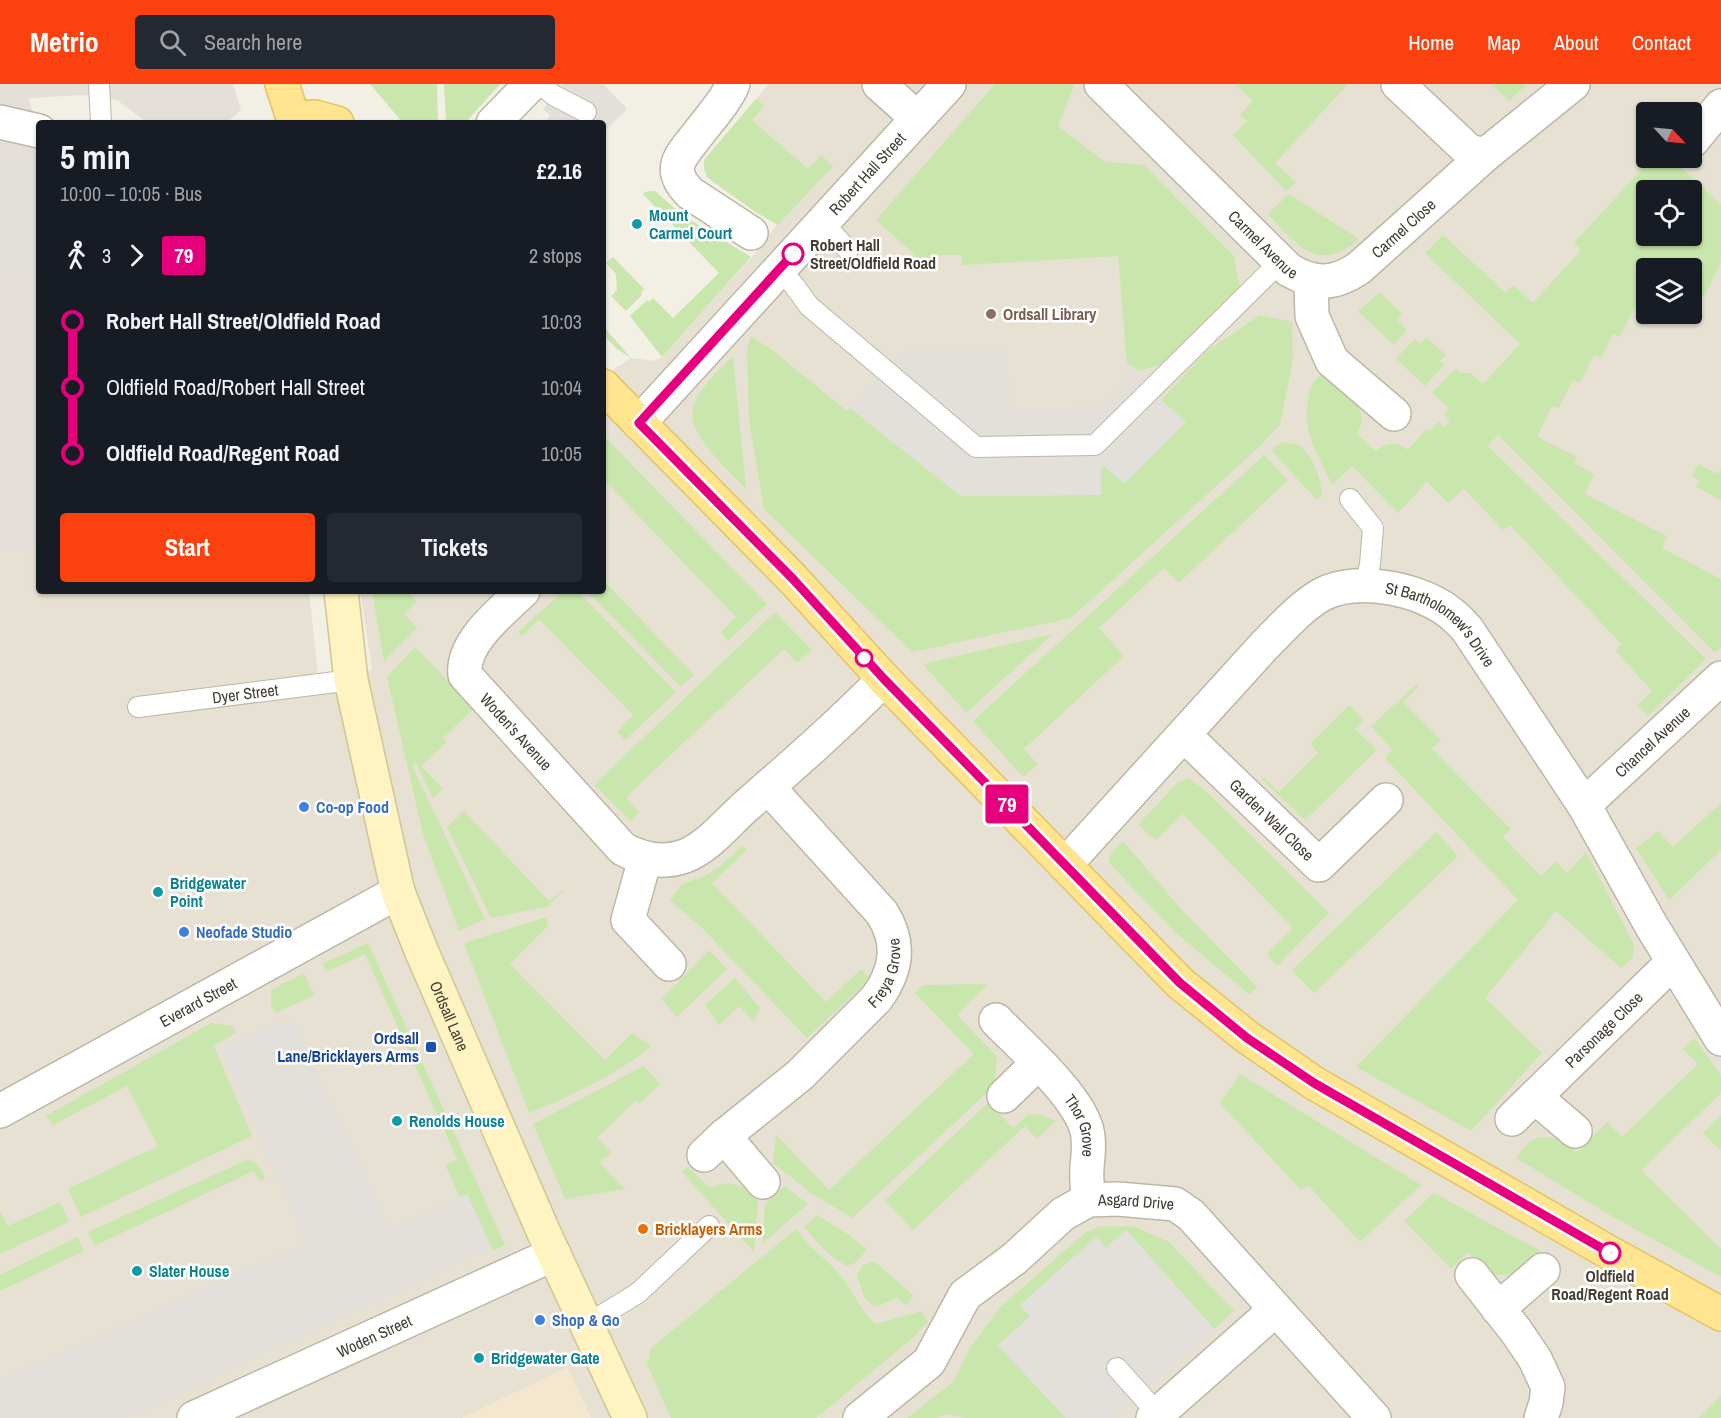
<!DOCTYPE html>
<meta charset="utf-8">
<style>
body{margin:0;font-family:"Archivo Narrow",sans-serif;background:#242831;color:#f1f3f6;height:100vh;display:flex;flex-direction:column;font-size:22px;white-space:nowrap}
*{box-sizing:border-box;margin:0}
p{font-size:20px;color:#9ea1a6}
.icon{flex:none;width:33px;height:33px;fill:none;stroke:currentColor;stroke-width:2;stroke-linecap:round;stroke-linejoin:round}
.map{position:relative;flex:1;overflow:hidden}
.details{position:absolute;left:36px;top:36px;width:570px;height:474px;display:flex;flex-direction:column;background:#171b24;border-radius:6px;box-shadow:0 2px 4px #0004}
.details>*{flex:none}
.badge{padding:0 12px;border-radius:4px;font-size:21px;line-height:39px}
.needle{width:39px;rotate:116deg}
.tools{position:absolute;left:1636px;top:18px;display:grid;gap:12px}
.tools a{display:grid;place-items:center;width:66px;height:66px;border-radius:6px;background:#171b24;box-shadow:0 2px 4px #0004;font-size:30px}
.map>.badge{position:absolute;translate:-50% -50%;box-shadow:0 0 0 3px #fff}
.legs{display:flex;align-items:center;gap:9px;height:66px;padding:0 24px;font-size:20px}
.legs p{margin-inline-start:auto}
.summary{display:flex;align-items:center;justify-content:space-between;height:102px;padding:0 24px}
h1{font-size:33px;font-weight:700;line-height:45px}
.cta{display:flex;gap:12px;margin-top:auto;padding:12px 24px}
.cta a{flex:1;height:69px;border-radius:6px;background:#fc4111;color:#fff;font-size:24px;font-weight:700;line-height:69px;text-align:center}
.cta a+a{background:#242831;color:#f1f3f6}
ul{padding:0 24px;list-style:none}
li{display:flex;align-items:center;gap:21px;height:66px;font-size:22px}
li i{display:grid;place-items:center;width:9px;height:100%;margin:0 8px;background:currentColor}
li i::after{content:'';width:15px;height:15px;margin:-8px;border:4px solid;border-radius:50%;background:#171b24}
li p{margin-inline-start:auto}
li:first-child i{background:linear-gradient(#0000 50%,currentColor 0)}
li:last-child i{background:linear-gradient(currentColor 50%,#0000 0)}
header{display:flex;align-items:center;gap:36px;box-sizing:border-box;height:84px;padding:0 30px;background:#fc4111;color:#fff}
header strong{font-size:28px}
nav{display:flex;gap:33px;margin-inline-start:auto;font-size:21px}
.search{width:420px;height:54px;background:#242831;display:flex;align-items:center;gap:15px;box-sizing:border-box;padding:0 21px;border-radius:6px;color:#9ea1a6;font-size:22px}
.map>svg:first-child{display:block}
.residential{fill:#e6e1d2;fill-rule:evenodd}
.commercial{fill:#f5e7ce}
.industrial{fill:#e4e0d9}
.green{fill:#c9e7ac;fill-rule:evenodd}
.parking{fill:#e3e0dc}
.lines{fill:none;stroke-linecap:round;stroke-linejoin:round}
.service-casing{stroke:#beb7a6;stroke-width:22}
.minor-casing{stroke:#beb7a6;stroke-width:36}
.tertiary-casing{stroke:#beb7a6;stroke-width:36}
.secondary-casing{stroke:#d3c593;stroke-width:36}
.primary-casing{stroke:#e4c360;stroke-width:36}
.service{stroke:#fff;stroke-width:20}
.minor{stroke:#fff;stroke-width:33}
.tertiary{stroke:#fff;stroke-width:33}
.secondary{stroke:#fff3c1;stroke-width:33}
.primary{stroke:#ffe590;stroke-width:33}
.line-1-casing{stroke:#fff;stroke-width:14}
.line-1{stroke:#e6007e;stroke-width:9}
.culture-dot{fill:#0f9aa8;stroke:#fff;stroke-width:2}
.stop-1-dot{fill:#fff;stroke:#e6007e;stroke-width:3}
.education-dot{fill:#8d6e63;stroke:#fff;stroke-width:2}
.shop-dot{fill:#3f7fe0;stroke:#fff;stroke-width:2}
.transit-dot{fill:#1a4fb4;stroke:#fff;stroke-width:2}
.food-dot{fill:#e8710a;stroke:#fff;stroke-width:2}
.labels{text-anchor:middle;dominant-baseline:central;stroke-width:5;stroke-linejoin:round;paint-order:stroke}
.street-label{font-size:16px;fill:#443f34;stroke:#fff}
.culture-label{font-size:16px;font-weight:bold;fill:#0d838f;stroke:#fff;text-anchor:start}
.stop-label{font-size:16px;font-weight:bold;fill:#443f34;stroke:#fff;text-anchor:start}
.education-label{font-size:16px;font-weight:bold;fill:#785e54;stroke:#fff;text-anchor:start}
.shop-label{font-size:16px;font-weight:bold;fill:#366cbe;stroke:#fff;text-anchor:start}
.transit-label{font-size:16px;font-weight:bold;fill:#164399;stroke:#fff;text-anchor:end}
.food-label{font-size:16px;font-weight:bold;fill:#c56008;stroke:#fff;text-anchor:start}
</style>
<header>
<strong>Metrio</strong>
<div class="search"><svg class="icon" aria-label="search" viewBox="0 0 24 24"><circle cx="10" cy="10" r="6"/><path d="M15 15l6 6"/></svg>Search here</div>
<nav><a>Home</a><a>Map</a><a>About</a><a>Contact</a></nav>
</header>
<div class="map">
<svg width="1721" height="1334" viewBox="0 0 1721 1334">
<rect width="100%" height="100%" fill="#f2efe4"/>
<path class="residential" d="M769 0H1721V1334H591L567 1284 462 1334H0V469L39 465V507H309L320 609 372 585 360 507H603V292L631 274 655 277 662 273 753 172 777 141 724 106 707 93 704 84V76ZM1647 28H1692V74H1647ZM1647 106H1692V152H1647ZM1647 184H1692V230H1647Z"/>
<path class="commercial" d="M567 1284 591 1334H462Z"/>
<path class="industrial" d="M0 0H233L241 26 226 39H148L117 16 83 11 29 14 39 55V465L0 469Z"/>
<g class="green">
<path d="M370 0H437L438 39H403Z"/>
<path d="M444 0H500L465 39H446Z"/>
<path d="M995 0H1071L1074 2 1058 42 1105 78 1144 81 1233 171 1240 204 1172 277 1139 287 1127 279 1118 172 962 181V171H933L932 186 876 136Z"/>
<path d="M1235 0H1348L1275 79 1296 98 1286 107 1233 51 1247 37 1240 31 1253 17Z"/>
<path d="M1491 0H1527L1509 17Z"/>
<path d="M756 15 764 21 752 36 808 85 821 71 833 82 778 141 757 129 707 93 704 84V76Z"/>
<path d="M1652 74H1672L1721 121V178L1705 211 1695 220 1692 218V184H1647V215L1640 228 1634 225 1620 253 1613 250 1601 274 1594 271 1580 299 1573 296 1559 324 1552 322 1537 353 1577 373 1574 379 1594 390 1585 410 1667 452 1662 464 1721 495V563L1715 569 1498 351 1488 362 1706 575 1648 632 1638 621 1652 607 1616 567 1621 560 1510 441 1503 446 1464 405 1448 419 1427 398 1398 429 1352 382 1332 401C1319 372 1302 349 1308 316 1310 305 1311 299 1320 291 1337 304 1377 325 1356 349L1376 367C1387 358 1396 358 1408 366L1426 345 1429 347 1438 338 1445 343 1450 337 1444 330 1449 324 1432 309 1456 284 1460 289H1471L1483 300 1520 260 1425 169 1443 151 1506 209 1513 201 1533 219 1581 166 1574 159ZM1647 106H1692V152H1647Z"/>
<path d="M655 107 682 131 751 173 662 273 630 232 647 216 649 218 653 214 673 234 719 189 643 110 645 108Z"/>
<path d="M1289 110 1359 155C1319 191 1296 160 1268 130Z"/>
<path d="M613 173 644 205 641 209 642 211 626 227 611 212 617 206 616 190 606 179Z"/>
<path d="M1380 208 1402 230 1397 236 1407 246 1394 261 1358 227Z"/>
<path d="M1260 231 1292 238 1293 276 1280 341 1258 364 1071 534 912 568 764 425 749 336 747 265 751 252 772 266 847 327 850 324 961 412 1101 411 1100 384 1105 383 1124 399 1185 338 1161 316 1207 267Z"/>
<path d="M603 242 631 274 617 265 603 251Z"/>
<path d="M1426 253 1446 271 1440 277 1444 281 1425 302 1396 275 1415 255 1420 260Z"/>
<path d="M733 272 746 405C730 387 687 351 693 325 698 305 719 287 733 272Z"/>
<path d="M603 351 767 520 728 557 721 548 736 533 603 395Z"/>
<path d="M1283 358C1287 359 1293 359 1297 361 1313 368 1321 396 1322 411L1317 416 1271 366Z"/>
<path d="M1264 371 1288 396 1179 499 1164 484 1099 544 1124 572 1024 665 1038 680 1023 693 973 637Z"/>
<path d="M1698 380 1718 390 1721 385V416L1696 403 1699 396 1692 393Z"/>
<path d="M603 496 694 591 681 603 587 507H603Z"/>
<path d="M372 507H407L417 518 404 530 417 544 384 577Z"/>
<path d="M564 507H577L676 608 625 656 617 648 633 631 539 535 522 552 518 548Z"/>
<path d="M775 528 812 566 797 579 784 565 645 695 626 714 639 728 631 737 594 701Z"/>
<path d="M1053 550 966 629 923 580Z"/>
<path d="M415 563 474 624 443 654 447 658 421 682 443 705 433 714 416 679 412 682 485 835 459 847 423 750 387 593Z"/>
<path d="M1417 600 1419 602 1403 618 1441 656 1432 665 1511 745 1503 753 1541 792 1556 777 1567 789 1586 768 1634 861 1633 873 1621 884 1556 827 1485 914 1542 969 1471 1047 1356 983 1518 816 1385 674 1392 666 1371 642Z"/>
<path d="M1349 621 1364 636 1355 645 1377 666 1305 736 1262 695 1264 693 1279 708 1318 669 1310 660Z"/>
<path d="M1189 694 1208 709 1329 829 1277 882 1267 870 1293 844 1183 730 1156 756 1138 741 1178 698Z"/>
<path d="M1721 719V766L1669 816 1636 764 1658 747 1673 763Z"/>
<path d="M464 727 549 817 563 805 564 807 546 823 491 834 447 743Z"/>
<path d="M1436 748 1458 772 1314 909 1292 886Z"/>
<path d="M1123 757 1181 825 1257 903 1250 911 1175 848 1113 783 1109 777 1110 771Z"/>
<path d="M742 762 747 766 712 799 826 918 861 885 870 895 807 954 703 845 670 816 682 800 705 792 719 783Z"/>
<path d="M547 833V843L510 880 605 976 632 949 651 962C620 989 568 1014 529 1029L464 859Z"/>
<path d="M368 859 505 1161 493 1167 467 1110 460 1113 445 1081 457 1075 365 870 326 888 322 880Z"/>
<path d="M709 866 727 885 677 933 662 915Z"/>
<path d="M304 889 314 911 276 929 271 923V906Z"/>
<path d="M735 894 760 924 754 937 739 922 719 941 705 921Z"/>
<path d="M988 900 957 931 997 973 994 1002 852 1134 810 1108 773 1079 776 1051 829 1106 974 970 915 909 923 901Z"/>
<path d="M211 939 231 942 237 948 214 962 252 1052 81 1133 68 1105 158 1062 127 1002 53 1041 46 1032Z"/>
<path d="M1694 954 1721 991V1009L1641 1086 1721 1165V1193L1608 1130 1516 1074C1533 1046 1554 1049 1577 1068L1607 1038 1622 1053 1698 980 1683 965Z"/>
<path d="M644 982 660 1000 640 1019 636 1016 597 1054 612 1069 599 1078 625 1105 565 1115 533 1040Z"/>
<path d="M1240 990 1421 1101 1360 1158 1308 1101 1301 1106 1220 1019Z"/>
<path d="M989 1018 1013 1044 1029 1030 1042 1031 1056 1037 1037 1055 1025 1042 913 1146 885 1116Z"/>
<path d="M1721 1031V1067L1703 1049Z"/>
<path d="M249 1075 259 1082 265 1094 259 1097 254 1087 94 1162 88 1148Z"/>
<path d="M688 1083 710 1104C732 1095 742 1100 758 1117L754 1168 682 1088Z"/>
<path d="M784 1102 808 1120 762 1160 765 1120Z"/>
<path d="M1434 1109 1542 1168C1529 1187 1511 1194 1489 1190L1468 1168 1451 1185 1404 1137Z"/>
<path d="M60 1118 69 1138 0 1170V1127L8 1142Z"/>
<path d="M817 1131 849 1151 867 1166 855 1179 847 1182C829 1173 817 1158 804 1143Z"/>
<path d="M1133 1142 1169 1158 1234 1227 1214 1245 1126 1146 1106 1164 1020 1221 1030 1233 998 1261 1066 1334H965L947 1330 937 1334H907L953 1298 970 1264 999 1224 1086 1148 1099 1143Z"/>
<path d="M796 1145C807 1162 826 1174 839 1190 854 1206 859 1227 876 1240L921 1227 928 1237 914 1253 816 1334H671L646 1278 650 1275V1265Z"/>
<path d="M77 1153 84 1167 0 1207V1191Z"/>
<path d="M874 1177 913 1211 907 1222 896 1213 886 1219 874 1223 864 1213 857 1191 863 1181Z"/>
<path d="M1721 1312V1334H1699Z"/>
</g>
<g class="parking">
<path d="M563 0H603L627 25 603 49V39H545L550 31 543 25Z"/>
<path d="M0 71 39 79V178L0 182Z"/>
<path d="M1006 265 1011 326 1096 323 1115 313 1127 296V279L1161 316 1186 338 1124 399 1105 383 1101 384V411L961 412 850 324 903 267Z"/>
<path d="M293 936 390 1145 467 1110 491 1163 125 1334H0V1297L307 1158 221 966 275 937 278 943Z"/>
<path d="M1126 1146 1214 1245 1114 1334H1066L998 1261 1030 1233 1020 1221 1096 1153 1106 1164Z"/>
</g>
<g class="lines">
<g class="service-casing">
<g id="service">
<path d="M99 0 101 39"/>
<path d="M541 0 553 11 586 28"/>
<path d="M822 138 848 166"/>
<path d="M778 186 793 200 809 222 976 363 1095 361 1280 178"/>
<path d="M1350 415 1373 444 1370 480 1366 500"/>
<path id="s1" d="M138 623 351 596"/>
<path d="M586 1241 638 1209 709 1142"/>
<path d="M1117 1284 1158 1330"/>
</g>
</g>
<g class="minor-casing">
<g id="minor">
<path d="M733 0C726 17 710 34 698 50 682 71 665 84 690 109L751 149"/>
<path d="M879 0 917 34"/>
<path id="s2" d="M1101 0 1289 186C1315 201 1334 201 1359 184L1485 71 1573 0"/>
<path d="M1398 0 1469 67 1485 71"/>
<path d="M0 38 39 47"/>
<path d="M493 39 531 0"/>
<path d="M1692 57 1721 22"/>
<path d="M1311 197 1312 232 1332 277 1394 330"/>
<path id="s3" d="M523 507C502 527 461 559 465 591L623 765C643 776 663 780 685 772 708 763 727 739 745 723 793 681 840 640 884 595"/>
<path id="s4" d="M1184 651 1319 781 1386 716"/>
<path id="s5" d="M1584 721 1721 594"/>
<path d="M645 775 628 836 669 880"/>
<path id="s6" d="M1065 781 1264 562C1281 545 1302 521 1323 510 1359 492 1424 505 1454 532 1459 536 1463 541 1467 545L1584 721 1651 841 1721 955"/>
<path id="s7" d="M996 936C1022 963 1079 1012 1087 1047 1090 1059 1088 1071 1087 1084 1086 1094 1088 1106 1088 1116"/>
<path d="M1004 1012 1038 979"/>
<path d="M1535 1013 1575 1047"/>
<path id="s8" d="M0 1027 398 808"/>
<path id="s9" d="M1512 1035 1673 878"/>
<path d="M724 1052 763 1098"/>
<path id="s10" d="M704 1071 724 1052 800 991 876 915C897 887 901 859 882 829L768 703"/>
<path d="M1472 1191 1516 1247 1535 1275 1548 1303 1546 1319 1541 1334"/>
<path d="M1498 1225 1543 1186"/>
<path id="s11" d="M194 1334 554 1170"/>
<path id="s12" d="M860 1334 929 1278 965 1211 1014 1175 1063 1130 1088 1116 1118 1115 1175 1120 1191 1131 1374 1334"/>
<path d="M1153 1334 1275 1226"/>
</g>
</g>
<g class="tertiary-casing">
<g id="tertiary">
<path id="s13" d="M639 339 949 0"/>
</g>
</g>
<g class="secondary-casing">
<g id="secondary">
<path id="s14" d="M341 507 351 596 398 808 421 866 544 1149 630 1334"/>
</g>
</g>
<g class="primary-casing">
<g id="primary">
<path d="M282 0 293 34 315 33 337 39"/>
<path d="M603 302 793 495 884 595 1180 899 1247 953 1314 999 1610 1169 1721 1230"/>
</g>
</g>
<use href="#service" class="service"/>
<use href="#minor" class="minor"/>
<use href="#tertiary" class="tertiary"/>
<use href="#secondary" class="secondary"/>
<use href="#primary" class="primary"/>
</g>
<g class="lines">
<g class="line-1-casing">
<path id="line-1" d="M793 170 639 339 793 495 884 595 1180 899 1247 954 1314 999 1610 1169"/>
</g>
<use href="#line-1" class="line-1"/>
</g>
<g class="culture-dot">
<circle cx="637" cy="140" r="6"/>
<circle cx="158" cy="808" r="6"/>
<circle cx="397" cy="1037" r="6"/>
<circle cx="137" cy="1187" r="6"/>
<circle cx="479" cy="1274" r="6"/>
</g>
<g class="stop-1-dot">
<circle cx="793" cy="170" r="10"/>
<circle cx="864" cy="574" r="8"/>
<circle cx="1610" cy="1169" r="10"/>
</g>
<circle class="education-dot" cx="991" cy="230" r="6"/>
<g class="shop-dot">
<circle cx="304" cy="723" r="6"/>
<circle cx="184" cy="848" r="6"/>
<circle cx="540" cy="1236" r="6"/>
</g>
<rect class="transit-dot" x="425" y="957" width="12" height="12" rx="3"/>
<circle class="food-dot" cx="643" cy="1145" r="6"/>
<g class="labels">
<g class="street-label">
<text stroke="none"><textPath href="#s13" startOffset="338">Robert Hall Street</textPath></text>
<text stroke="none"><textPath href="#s2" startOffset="399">Carmel Close</textPath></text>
<text stroke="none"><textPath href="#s2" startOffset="228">Carmel Avenue</textPath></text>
<text stroke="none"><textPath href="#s6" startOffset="507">St Bartholomew's Drive</textPath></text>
<text stroke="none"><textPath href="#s1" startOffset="108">Dyer Street</textPath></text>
<text stroke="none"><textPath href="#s3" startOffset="182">Woden's Avenue</textPath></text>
<text stroke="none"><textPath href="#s5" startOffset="93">Chancel Avenue</textPath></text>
<text stroke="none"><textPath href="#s4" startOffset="122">Garden Wall Close</textPath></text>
<text stroke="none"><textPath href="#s10" startOffset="261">Freya Grove</textPath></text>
<text stroke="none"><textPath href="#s8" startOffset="226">Everard Street</textPath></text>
<text stroke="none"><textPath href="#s14" startOffset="441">Ordsall Lane</textPath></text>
<text stroke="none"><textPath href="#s9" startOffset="128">Parsonage Close</textPath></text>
<text stroke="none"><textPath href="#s7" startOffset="138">Thor Grove</textPath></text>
<text stroke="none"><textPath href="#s12" startOffset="369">Asgard Drive</textPath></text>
<text stroke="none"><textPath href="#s11" startOffset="198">Woden Street</textPath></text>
</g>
<g class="culture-label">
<text x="649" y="131">Mount<tspan x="649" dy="18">Carmel Court</tspan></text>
<text x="170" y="799">Bridgewater<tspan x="170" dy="18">Point</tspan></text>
<text x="409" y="1037">Renolds House</text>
<text x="149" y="1187">Slater House</text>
<text x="491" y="1274">Bridgewater Gate</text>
</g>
<g class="stop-label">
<text x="810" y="161">Robert Hall<tspan x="810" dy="18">Street/Oldfield Road</tspan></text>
<text x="1610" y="1192" text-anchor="middle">Oldfield<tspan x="1610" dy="18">Road/Regent Road</tspan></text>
</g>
<g class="education-label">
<text x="1003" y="230">Ordsall Library</text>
</g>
<g class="shop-label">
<text x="316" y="723">Co-op Food</text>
<text x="196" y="848">Neofade Studio</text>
<text x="552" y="1236">Shop &amp; Go</text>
</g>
<g class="transit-label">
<text x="419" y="954">Ordsall<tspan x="419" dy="18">Lane/Bricklayers Arms</tspan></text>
</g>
<g class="food-label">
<text x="655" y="1145">Bricklayers Arms</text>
</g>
</g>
</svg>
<div class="tools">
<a><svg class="needle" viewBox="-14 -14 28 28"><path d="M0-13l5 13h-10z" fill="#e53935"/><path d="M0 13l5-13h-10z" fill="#9ea1a6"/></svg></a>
<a><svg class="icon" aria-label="locate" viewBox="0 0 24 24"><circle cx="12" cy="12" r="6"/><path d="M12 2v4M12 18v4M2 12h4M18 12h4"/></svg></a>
<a><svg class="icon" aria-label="layers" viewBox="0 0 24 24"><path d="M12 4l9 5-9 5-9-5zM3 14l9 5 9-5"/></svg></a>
</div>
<b class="badge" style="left:1007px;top:720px;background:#e6007e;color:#fff">79</b>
<section class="details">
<div class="summary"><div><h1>5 min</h1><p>10:00 – 10:05 · Bus</p></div><b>£2.16</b></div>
<div class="legs"><svg class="icon" aria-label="walk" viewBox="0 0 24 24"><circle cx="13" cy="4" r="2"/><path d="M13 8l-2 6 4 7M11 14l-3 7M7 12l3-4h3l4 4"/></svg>3<svg class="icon" aria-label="forward" viewBox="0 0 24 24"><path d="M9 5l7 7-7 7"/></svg><b class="badge" style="background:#e6007e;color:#fff">79</b><p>2 stops</p></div>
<ul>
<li><i style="color:#e6007e"></i><b>Robert Hall Street/Oldfield Road</b><p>10:03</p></li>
<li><i style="color:#e6007e"></i><span>Oldfield Road/Robert Hall Street</span><p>10:04</p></li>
<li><i style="color:#e6007e"></i><b>Oldfield Road/Regent Road</b><p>10:05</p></li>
</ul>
<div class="cta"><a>Start</a><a>Tickets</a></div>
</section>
</div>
